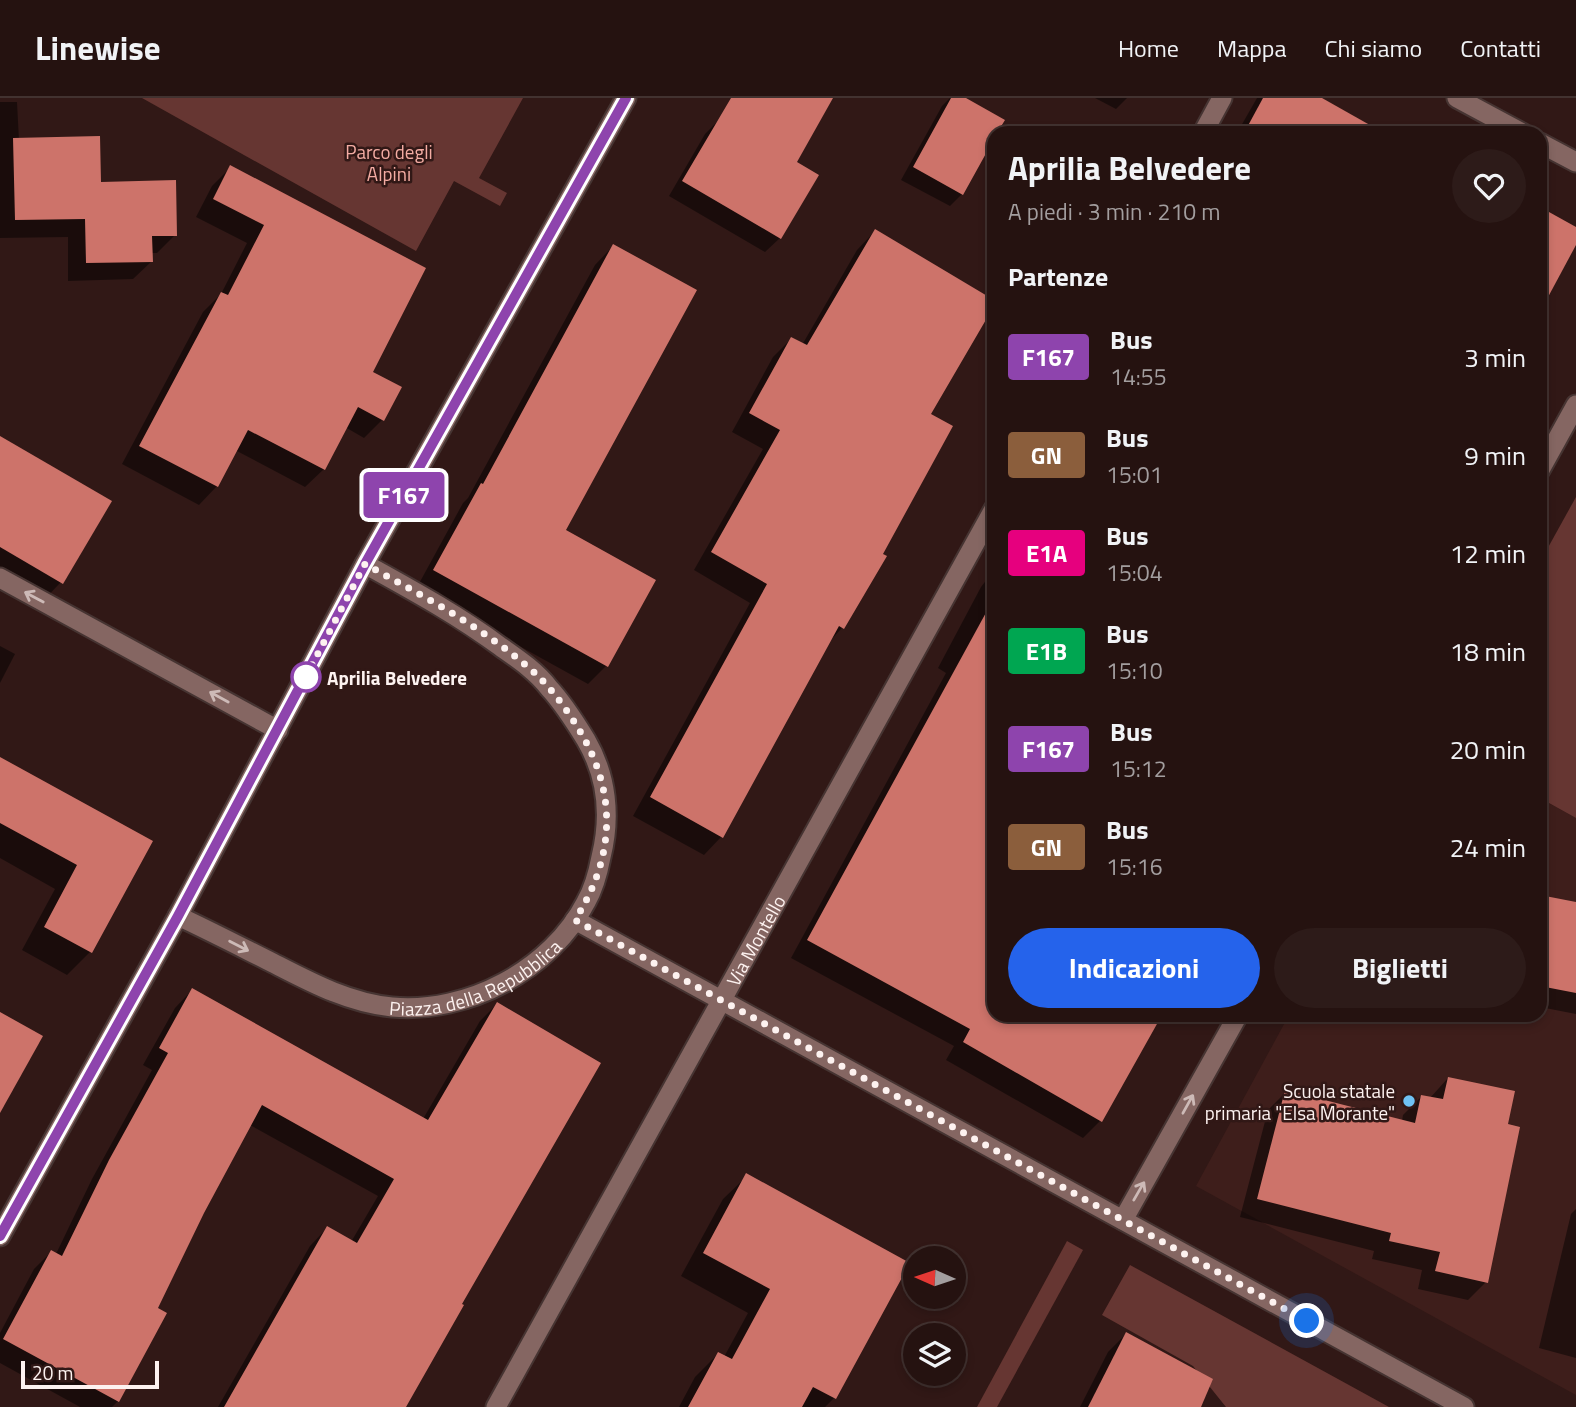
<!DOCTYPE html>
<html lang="it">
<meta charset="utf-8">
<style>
body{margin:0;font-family:"Titillium Web",sans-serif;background:#2d1b19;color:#f1f3f6;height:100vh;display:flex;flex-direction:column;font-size:26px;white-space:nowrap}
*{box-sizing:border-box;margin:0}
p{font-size:23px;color:#a39e9f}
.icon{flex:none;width:38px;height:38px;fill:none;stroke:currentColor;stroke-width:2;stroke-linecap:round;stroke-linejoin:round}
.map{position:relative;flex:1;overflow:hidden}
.details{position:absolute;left:987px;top:28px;width:560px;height:896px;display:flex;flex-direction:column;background:#251210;border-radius:21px;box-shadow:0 4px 10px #0003,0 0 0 2px #423230}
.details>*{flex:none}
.badge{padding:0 14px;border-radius:5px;font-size:24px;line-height:46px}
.needle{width:46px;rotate:273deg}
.buttons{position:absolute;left:903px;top:1148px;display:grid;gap:14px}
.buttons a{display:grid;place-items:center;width:63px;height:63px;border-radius:50%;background:#251210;box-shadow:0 4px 10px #0003,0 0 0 2px #423230;font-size:35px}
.scale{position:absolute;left:21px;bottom:18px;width:138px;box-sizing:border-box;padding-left:7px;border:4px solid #fdf2f0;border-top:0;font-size:19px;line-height:24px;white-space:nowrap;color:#fdf2f0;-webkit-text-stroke:5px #311816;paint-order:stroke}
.you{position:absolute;width:35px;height:35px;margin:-18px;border:5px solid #fff;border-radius:50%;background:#1a73e8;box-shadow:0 0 0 10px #1a73e833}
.map>.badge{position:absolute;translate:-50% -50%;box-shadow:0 0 0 4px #fff}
h2{padding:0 21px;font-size:26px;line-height:63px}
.round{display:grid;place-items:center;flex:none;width:74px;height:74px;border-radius:37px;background:#2d1b19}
.head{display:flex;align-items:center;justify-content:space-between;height:119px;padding:0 21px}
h1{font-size:33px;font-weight:700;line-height:52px}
.action{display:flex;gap:14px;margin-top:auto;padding:14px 21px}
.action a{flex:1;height:80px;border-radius:42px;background:#2563eb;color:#fff;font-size:28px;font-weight:700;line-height:80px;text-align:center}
.action a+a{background:#2d1b19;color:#f1f3f6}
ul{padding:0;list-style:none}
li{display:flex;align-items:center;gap:21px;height:98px;padding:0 21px}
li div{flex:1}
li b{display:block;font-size:26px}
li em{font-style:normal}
li .badge{min-width:77px;font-weight:700;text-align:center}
header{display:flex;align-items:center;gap:42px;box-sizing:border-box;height:98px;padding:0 35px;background:#251210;border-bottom:2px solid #423230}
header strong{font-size:33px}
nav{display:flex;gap:38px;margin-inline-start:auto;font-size:24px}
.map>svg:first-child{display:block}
.built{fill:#3e1e1b}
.green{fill:#663632}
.shadow{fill:#0007}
.building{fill:#cd736a}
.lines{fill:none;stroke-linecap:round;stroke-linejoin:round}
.minor-casing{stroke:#463432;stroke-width:23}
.tertiary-casing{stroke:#463432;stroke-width:23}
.minor{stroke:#856662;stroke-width:19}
.tertiary{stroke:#856662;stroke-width:19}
.oneway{stroke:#cdbab7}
.line-casing{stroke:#fff;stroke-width:16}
.line{stroke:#8e44ad;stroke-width:10}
.walk{stroke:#fdf2f0;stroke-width:7;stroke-dasharray:0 12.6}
.stop-dot{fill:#fff;stroke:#8e44ad;stroke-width:3.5}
.poi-dot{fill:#6fc2f4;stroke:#311816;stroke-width:2.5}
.labels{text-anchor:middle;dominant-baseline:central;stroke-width:5;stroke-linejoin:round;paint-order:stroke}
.park-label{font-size:19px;fill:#f4aca3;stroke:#311816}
.stop-label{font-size:19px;font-weight:bold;fill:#fdf2f0;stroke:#311816;text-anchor:start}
.street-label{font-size:19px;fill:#fdf2f0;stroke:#311816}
.poi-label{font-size:19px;fill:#fdf2f0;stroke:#311816;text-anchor:end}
</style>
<header>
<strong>Linewise</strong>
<nav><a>Home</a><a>Mappa</a><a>Chi siamo</a><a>Contatti</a></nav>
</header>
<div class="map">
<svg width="1576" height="1309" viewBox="0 0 1576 1309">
<rect width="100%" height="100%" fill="#311816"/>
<path class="built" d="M1540 700 1576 720V1297L1196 1088 1289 917H1540Z"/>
<g class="green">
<path d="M142 0H523L479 80 507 95 500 108 454 83 416 153Z"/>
<path d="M1576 399V720L1540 700V464Z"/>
<path d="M1067 1143 1083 1152 997 1309H977Z"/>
<path d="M1130 1167 1389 1309H1226L1193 1268 1102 1217Z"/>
</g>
<g class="shadow">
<path d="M741 0H831L794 65 780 140 765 154 669 98 705 36Z"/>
<path d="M950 0H962L995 35 962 96 950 108 901 82 942 8Z"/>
<path d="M1095 0H1127L1116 11Z"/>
<path d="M1257 0H1319L1330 35H1237Z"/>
<path d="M0 4H17L19 42 99 86 175 137 157 155H151L152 163 133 181 68 183V139L0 140Z"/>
<path d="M230 70 370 275 382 322 364 340 345 329 324 371 305 389 235 352 217 388 199 407 122 366 203 214 221 196 247 145 196 119 212 88Z"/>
<path d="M875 133 994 205 929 316 842 530 828 545 722 738 704 757 633 718 750 505 694 472 763 351 732 334 773 259 791 241 802 247 857 152Z"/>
<path d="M613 148 563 433 654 483 606 568 588 586 416 491 463 405 468 400 595 167Z"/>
<path d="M0 340 61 484 40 506 0 483Z"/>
<path d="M994 472V917H1160L1100 1023 1083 1040 946 962 954 948 791 860 946 575 938 570 981 489Z"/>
<path d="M0 548 15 556 0 585Z"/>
<path d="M0 661 151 744 90 854 67 877 22 852 55 791 0 760Z"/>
<path d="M1540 799 1576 806V916L1540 909Z"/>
<path d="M192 892 423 1021 480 923 497 906 460 1206 404 1309H218L310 1148 327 1130 351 1144 378 1098 250 1027 203 1114 155 1211 118 1303 112 1309H80L0 1265V1235L34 1171 51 1154 56 1156 92 1081 152 972 143 967 175 910Z"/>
<path d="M1448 980 1506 1027 1486 1184 1468 1202 1418 1191 1422 1172 1372 1161 1374 1153 1240 1119 1268 1012 1286 994 1402 1023 1403 1017 1421 999 1430 1000Z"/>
<path d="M747 1078 834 1300 825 1309H679L695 1279 718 1256 724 1259 748 1215 681 1178 723 1101Z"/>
<path d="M1576 1111V1260L1539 1250 1571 1116Z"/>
<path d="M1126 1236 1199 1309H1080L1108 1254Z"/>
</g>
<g class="building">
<path d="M731 0H833L797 64 819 77 781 141 682 83Z"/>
<path d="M951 0H966L1005 22 997 35H994V41L963 97 913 69Z"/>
<path d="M1263 0H1322L1384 35H1244Z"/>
<path d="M100 38 101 84 176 82 177 138H152L153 164 86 165 85 121 15 122 13 40Z"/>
<path d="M230 67 426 170 373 274 402 289 384 323 358 309 325 372 248 332 218 389 139 348 221 194 228 197 264 127 213 101Z"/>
<path d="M1540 109 1576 129V147L1540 214Z"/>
<path d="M875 131 994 202V208L931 316 953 328 883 456 887 458 844 531 839 528 723 740 650 699 767 486 711 454 780 332 749 315 791 239 807 247Z"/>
<path d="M613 146 697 192 566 432 656 482 608 569 433 472 481 385 483 386Z"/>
<path d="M0 338 112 403 63 486 0 449Z"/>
<path d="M994 500V917H1162L1102 1024 963 944 970 931 807 842Z"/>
<path d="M0 659 153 743 92 855 44 829 77 767 0 725Z"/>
<path d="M1540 797 1576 804V895L1540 888Z"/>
<path d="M192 890 428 1022 497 904 601 965 462 1206 464 1207 406 1309H224L327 1128 357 1145 394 1081 262 1007 204 1115 158 1210 167 1215 119 1304 3 1241 51 1152 62 1158 109 1062 168 955 159 950Z"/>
<path d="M0 914 43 938 0 1015Z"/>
<path d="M1448 979 1515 993 1508 1026 1520 1029 1488 1185 1435 1173 1440 1154 1389 1143 1391 1135 1257 1101 1285 992 1415 1025 1421 997 1443 1001Z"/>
<path d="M746 1075 910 1165 836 1301 813 1289 802 1309H688L718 1254 732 1261 770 1191 703 1155Z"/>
<path d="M1126 1234 1213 1281 1201 1309H1088Z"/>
</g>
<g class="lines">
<g class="minor-casing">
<g id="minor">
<path d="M1457 0 1522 35"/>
<path d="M1203 35 1222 0"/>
<path d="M1540 45 1576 64"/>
<path d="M1540 372 1576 307"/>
<path d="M0 480 278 632"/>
<path id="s1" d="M178 818C210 833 241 849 273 865 310 884 349 905 392 909 467 916 551 872 586 804 594 790 598 775 601 759 611 719 607 678 586 642 575 624 563 605 549 590 536 573 518 561 501 549 458 517 412 492 365 466"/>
<path d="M575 822 1464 1309"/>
<path d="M1123 1122 1238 917"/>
<path id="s2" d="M496 1309 994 411"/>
</g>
</g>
<g class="tertiary-casing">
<path id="tertiary" d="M0 1138 178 818 365 466 626 0"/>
</g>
<use href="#minor" class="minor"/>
<use href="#tertiary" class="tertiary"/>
</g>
<defs><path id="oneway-shaft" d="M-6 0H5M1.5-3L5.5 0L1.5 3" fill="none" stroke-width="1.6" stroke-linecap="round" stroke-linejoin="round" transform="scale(1.75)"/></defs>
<g class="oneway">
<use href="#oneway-shaft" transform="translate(34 499) rotate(-152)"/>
<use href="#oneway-shaft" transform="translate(219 599) rotate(-151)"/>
<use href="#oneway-shaft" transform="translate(239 848) rotate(27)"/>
<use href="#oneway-shaft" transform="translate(1188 1006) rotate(-61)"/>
<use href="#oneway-shaft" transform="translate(1139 1093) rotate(-60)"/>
</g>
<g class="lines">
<g class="line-casing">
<path id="line" d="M0 1138 178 818 365 466 626 0"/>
</g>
<use href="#line" class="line"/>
<path class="walk" d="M306 579 303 584 365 466C421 497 479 527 528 569 546 584 560 602 573 622 617 688 618 754 575 822L1307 1223"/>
</g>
<circle class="stop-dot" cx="306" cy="579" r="14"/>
<circle class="poi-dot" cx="1409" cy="1003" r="7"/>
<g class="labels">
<g class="park-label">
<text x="389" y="53">Parco degli<tspan x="389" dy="22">Alpini</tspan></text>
</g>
<g class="stop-label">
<text x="327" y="579">Aprilia Belvedere</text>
</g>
<g class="street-label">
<text stroke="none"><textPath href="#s2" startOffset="534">Via Montello</textPath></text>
<text stroke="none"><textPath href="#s1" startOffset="324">Piazza della Repubblica</textPath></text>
</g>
<g class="poi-label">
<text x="1395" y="992">Scuola statale<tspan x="1395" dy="22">primaria "Elsa Morante"</tspan></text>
</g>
</g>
</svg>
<div class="buttons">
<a><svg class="needle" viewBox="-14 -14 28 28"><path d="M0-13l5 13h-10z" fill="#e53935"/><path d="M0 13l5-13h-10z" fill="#a39e9f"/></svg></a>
<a><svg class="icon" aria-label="layers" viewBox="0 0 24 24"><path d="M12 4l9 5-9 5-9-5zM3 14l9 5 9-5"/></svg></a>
</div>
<div class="scale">20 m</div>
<div class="you" style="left:1307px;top:1223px"></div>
<b class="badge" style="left:404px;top:397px;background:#8e44ad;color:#fff">F167</b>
<section class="details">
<div class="head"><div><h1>Aprilia Belvedere</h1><p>A piedi · 3 min · 210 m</p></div><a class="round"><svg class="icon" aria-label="heart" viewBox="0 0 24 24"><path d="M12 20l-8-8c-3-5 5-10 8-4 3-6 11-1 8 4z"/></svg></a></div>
<h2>Partenze</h2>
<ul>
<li><span class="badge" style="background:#8e44ad;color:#fff">F167</span><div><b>Bus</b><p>14:55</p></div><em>3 min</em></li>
<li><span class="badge" style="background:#8b5e3c;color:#fff">GN</span><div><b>Bus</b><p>15:01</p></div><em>9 min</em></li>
<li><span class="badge" style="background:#e6007e;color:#fff">E1A</span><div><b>Bus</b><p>15:04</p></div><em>12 min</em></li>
<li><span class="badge" style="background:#00a651;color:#fff">E1B</span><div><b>Bus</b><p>15:10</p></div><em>18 min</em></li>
<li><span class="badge" style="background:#8e44ad;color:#fff">F167</span><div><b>Bus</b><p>15:12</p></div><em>20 min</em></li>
<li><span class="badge" style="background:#8b5e3c;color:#fff">GN</span><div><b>Bus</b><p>15:16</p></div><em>24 min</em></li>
</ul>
<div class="action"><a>Indicazioni</a><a>Biglietti</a></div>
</section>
</div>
